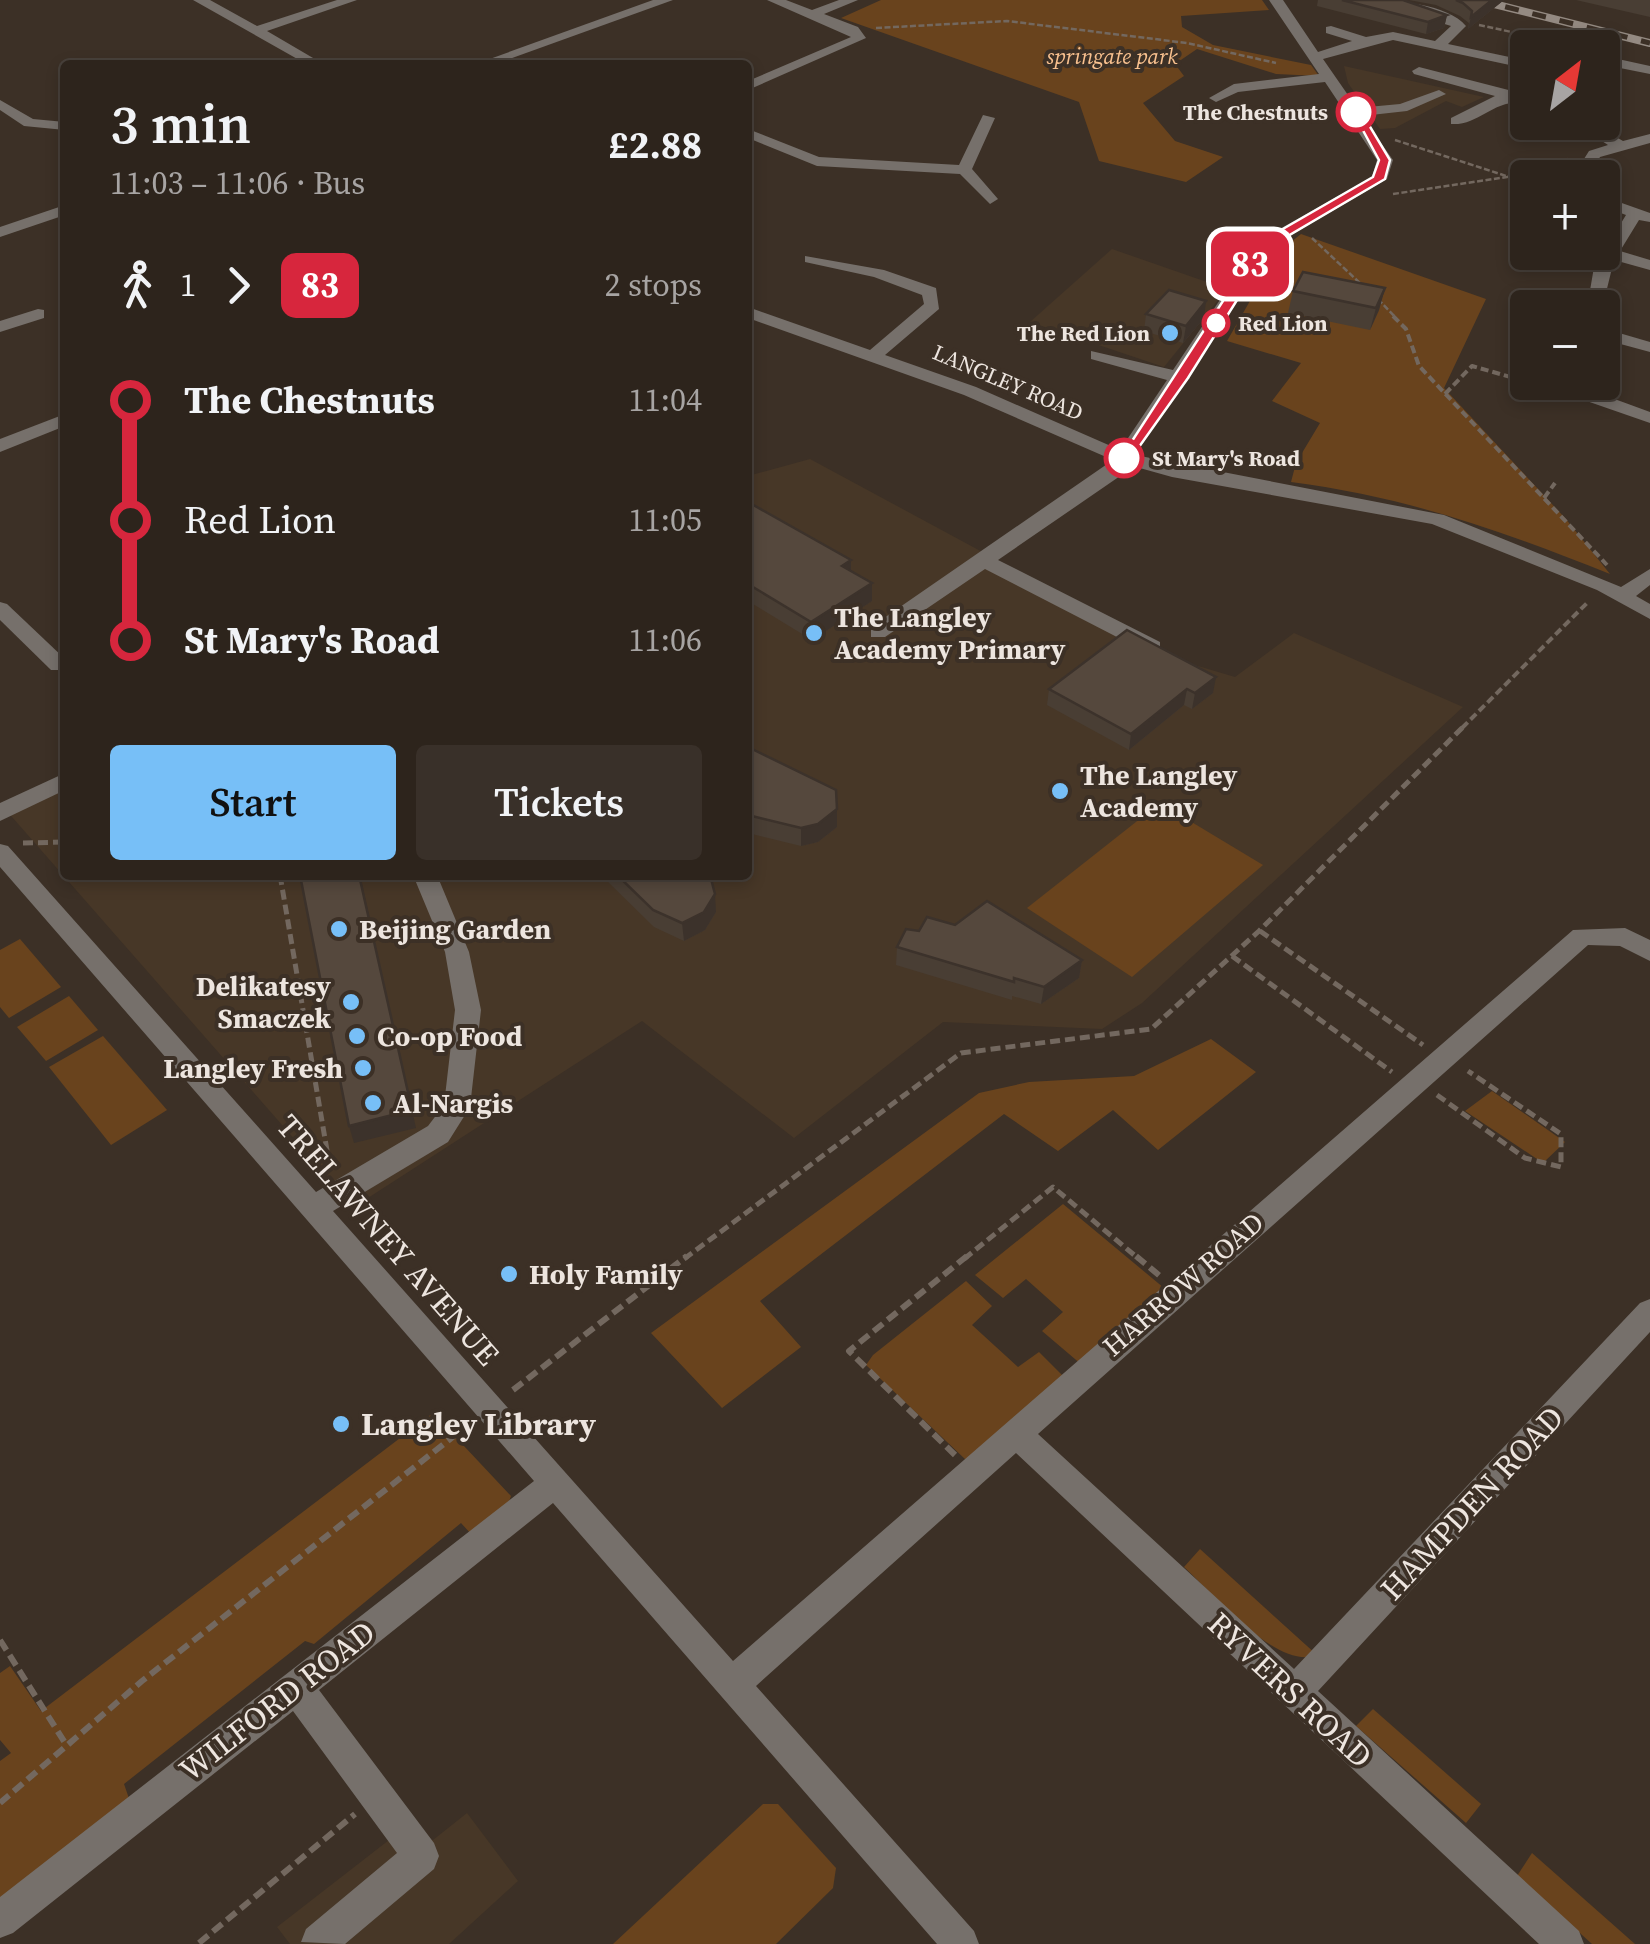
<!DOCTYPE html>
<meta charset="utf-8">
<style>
body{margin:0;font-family:"Source Serif 4",serif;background:#393029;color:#f1f3f6;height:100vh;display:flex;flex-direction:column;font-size:38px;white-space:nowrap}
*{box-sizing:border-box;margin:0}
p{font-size:32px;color:#a7a4a3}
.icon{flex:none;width:55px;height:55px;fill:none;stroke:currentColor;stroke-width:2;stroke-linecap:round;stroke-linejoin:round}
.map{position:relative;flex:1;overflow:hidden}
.details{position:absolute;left:60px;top:60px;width:692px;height:820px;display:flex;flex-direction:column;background:#2d241c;border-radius:10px;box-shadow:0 5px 15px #0003,0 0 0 2px #48413b}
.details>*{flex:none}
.badge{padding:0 20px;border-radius:15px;font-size:35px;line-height:65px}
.needle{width:65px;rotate:31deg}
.controls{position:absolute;left:1510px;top:30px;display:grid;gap:20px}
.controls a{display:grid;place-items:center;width:110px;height:110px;border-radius:10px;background:#2d241c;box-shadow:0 5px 15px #0003,0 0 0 2px #48413b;font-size:50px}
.map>.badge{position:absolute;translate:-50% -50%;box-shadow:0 0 0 5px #fff}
.legs{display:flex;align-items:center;gap:15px;height:110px;padding:0 50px;font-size:32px}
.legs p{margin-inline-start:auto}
.overview{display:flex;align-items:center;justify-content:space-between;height:170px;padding:0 50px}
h1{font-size:55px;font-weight:600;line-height:75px}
.cta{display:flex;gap:20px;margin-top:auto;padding:20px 50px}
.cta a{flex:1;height:115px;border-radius:10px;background:#77bff7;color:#111;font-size:40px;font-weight:600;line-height:115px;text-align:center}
.cta a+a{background:#393029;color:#f1f3f6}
ul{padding:0 50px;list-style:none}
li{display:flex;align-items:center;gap:35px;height:120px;font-size:38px}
li i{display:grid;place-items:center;width:15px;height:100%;margin:0 12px;background:currentColor}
li i::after{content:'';width:25px;height:25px;margin:-12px;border:8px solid;border-radius:50%;background:#2d241c}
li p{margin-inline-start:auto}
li:first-child i{background:linear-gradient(#0000 50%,currentColor 0)}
li:last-child i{background:linear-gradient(currentColor 50%,#0000 0)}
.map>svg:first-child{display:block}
.built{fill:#473727}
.green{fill:#69431d}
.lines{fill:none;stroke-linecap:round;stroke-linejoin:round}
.path-far3{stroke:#73685f;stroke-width:2.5;stroke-dasharray:6 2.5;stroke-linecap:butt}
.path-far2{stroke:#73685f;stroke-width:4;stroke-dasharray:8 4;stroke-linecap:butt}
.path-far1{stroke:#73685f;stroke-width:5;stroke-dasharray:10 5;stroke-linecap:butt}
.path{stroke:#73685f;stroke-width:6;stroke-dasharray:12 6;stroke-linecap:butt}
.minor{fill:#76706b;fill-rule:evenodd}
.rail-casing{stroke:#948a82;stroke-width:8}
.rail{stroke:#3c3026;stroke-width:5;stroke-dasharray:14;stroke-linecap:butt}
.wall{fill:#493e34}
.shaded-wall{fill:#3c322b}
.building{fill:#55483d;stroke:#3c322b;stroke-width:2.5}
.line-1{fill:#d7263d;stroke:#fff;stroke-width:2.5}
.stop-1-dot{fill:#fff;stroke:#d7263d;stroke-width:5}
.poi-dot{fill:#77bff7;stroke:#3c3026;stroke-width:4}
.labels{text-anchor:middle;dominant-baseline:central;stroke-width:8;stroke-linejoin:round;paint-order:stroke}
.far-park-label{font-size:22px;font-style:italic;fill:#f9c18f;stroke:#3c3026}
.far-stop-label{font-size:22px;font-weight:bold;fill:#ede5df;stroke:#3c3026;text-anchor:start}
.far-poi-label{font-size:22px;font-weight:bold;fill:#ede5df;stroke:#3c3026;text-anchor:end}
.far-street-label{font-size:22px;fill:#ede5df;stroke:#3c3026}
.poi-label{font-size:28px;font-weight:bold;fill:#ede5df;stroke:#3c3026;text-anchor:start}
.street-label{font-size:28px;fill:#ede5df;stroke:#3c3026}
.near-street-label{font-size:32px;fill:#ede5df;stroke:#3c3026}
.near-poi-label{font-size:32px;font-weight:bold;fill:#ede5df;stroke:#3c3026;text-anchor:start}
</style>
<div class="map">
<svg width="1650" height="1944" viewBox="0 0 1650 1944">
<rect width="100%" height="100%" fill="#3c3026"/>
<g class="built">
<path d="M1344 66 1484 97 1462 107 1446 101 1395 128 1380 129 1348 83Z"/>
<path d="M1112 249 1227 289 1164 367 1030 322Z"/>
<path d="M810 459 1188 663 1235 677 1294 633 1463 707 1142 1003 1102 1029 943 1022 794 1138 642 1021 354 1207 5 809 65 779V875H748V476Z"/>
<path d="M467 1813 518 1881 449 1944H290L277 1927 389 1840 411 1835 433 1840Z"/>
</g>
<g class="green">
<path d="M881 0H1262L1269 10 1181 16 1182 27 1213 45 1311 65 1319 76 1276 74 1197 49 1175 64 1184 76 1143 103 1175 141 1223 157 1186 182 1099 161 1079 102 841 18Z"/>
<path d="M1301 234 1486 299 1444 388 1565 518 1610 574C1502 531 1407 497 1291 482L1296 463 1320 423 1272 401 1301 363 1227 341 1266 273 1284 253 1281 250Z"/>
<path d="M1160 803 1263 865 1132 977 1027 908Z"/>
<path d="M20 939 61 987 9 1018 0 1007V950Z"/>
<path d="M69 996 98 1030 46 1061 17 1027Z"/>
<path d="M103 1036 167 1110 111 1145 49 1067Z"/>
<path d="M1211 1039 1256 1072 1158 1150 1113 1110 1058 1151 1004 1114 760 1301 801 1347 722 1408 651 1333 979 1093 1029 1082 1134 1076Z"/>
<path d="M1492 1091 1565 1142 1543 1163 1465 1111Z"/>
<path d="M1063 1204 1164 1288 1082 1365 1042 1331 1063 1312 1026 1279 1003 1298 975 1275Z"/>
<path d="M966 1281 992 1306 972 1325 1018 1367 1039 1352 1065 1378 966 1460 866 1365 873 1355Z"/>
<path d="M433 1413 511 1496 506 1510 472 1535 461 1523 314 1644 305 1641 124 1784 133 1810 0 1918V1761L11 1753 0 1740V1673L10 1666 41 1711Z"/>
<path d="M1200 1549 1317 1655C1277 1671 1212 1593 1184 1567Z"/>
<path d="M1373 1709 1481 1804 1466 1823 1356 1726Z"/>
<path d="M763 1804H778L836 1868 833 1888 776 1944H613Z"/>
<path d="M1532 1853 1635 1944H1592L1517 1876Z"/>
</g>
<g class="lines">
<g class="path-far3">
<path d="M1479 25 1586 48"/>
<path d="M876 28 1007 21 1187 43 1276 63"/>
<path d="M1395 140 1528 183"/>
<path d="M1393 194 1507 177 1568 159"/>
<path d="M1312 238 1362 285"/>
<path d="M1378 299 1396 318"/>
</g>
<g class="path-far2">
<path d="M1393 316 1406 329 1419 366 1607 565"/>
<path d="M1529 382 1554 390"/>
<path d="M1445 394 1472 366 1528 382"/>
<path d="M1544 498 1555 483"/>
<path d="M1462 728 1588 602"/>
</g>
<g class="path-far1">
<path d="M23 843 65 842"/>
<path d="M280 875 330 1168"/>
<path d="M1260 931 1423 1045"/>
<path d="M1232 956 1392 1072"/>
<path d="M1437 1095 1525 1158 1561 1167V1134L1468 1071"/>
<path d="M684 1259 961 1053 1151 1029 1259 931 1464 726"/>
<path d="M964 1259 1053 1187 1139 1259"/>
</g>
<g class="path">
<path d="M1136 1256 1160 1276"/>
<path d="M513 1390 687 1256"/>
<path d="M955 1455 849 1351 967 1256"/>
<path d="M0 1640 67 1746"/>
<path d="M0 1803 142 1681 468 1425"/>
<path d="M199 1943 355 1814"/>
</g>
<g class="minor">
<path d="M193 0H210L257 26 337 0H357L267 31 325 65H308Z"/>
<path d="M653 0H673L493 65H473Z"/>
<path d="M767 0H786L812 10 839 0H858L824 14 858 27 866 38 748 90V81L851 37Z"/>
<path d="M1269 0H1283L1318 52 1352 41 1326 33V27L1331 26 1366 37 1393 32 1435 41 1451 26 1368 0C1396 0 1448 4 1466 26L1448 44 1528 61V69L1393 40 1323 59 1357 108 1400 104 1439 90 1446 94 1407 111 1362 116 1393 160 1387 179 1272 246 1188 375 1190 378 1182 383 1135 455 1444 515 1621 587 1650 569V585L1636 596 1650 604V619L1597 590 1432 524 1172 477 1129 465 1123 474 998 560 1160 642V652H1146L985 569 885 637H871V627L1113 460 964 395 748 318V307L870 350 924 304 922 295 874 277 805 262V256L884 270 936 288 939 309 885 355 976 387 1120 450 1167 380 1091 359V351L1173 370 1260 240 1372 177 1377 160 1325 82 1238 92 1216 102 1209 98 1234 84 1319 74Z"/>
<path d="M1618 59 1650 66V74L1620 68 1602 78V67Z"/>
<path d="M1419 67 1528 95V103C1494 97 1480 126 1451 124V118L1495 96 1414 74 1412 71Z"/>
<path d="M0 100 33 119 65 122V130L24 126 0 110Z"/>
<path d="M983 115 995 118 972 169 998 199 990 204 960 174 817 166 748 138V129L819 157 959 165Z"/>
<path d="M1573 122H1591L1623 141 1650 134V143L1600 157 1587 178H1572L1589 151 1608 145Z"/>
<path d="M1602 196 1650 213V222L1639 220 1620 251 1650 260V270L1614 260 1602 309 1587 308 1594 267 1626 215 1602 206Z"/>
<path d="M65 205V215L0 237V227Z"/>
<path d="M38 309 44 310V318L0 332V321Z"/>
<path d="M1602 328 1650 342V352L1602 339Z"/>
<path d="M1565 382H1584L1590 390 1650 412V423L1578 398Z"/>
<path d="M65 414V426L0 452V439Z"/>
<path d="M0 602 7 604 65 659V670H51L0 620Z"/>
<path d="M65 773V790L0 821V803Z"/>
<path d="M0 844 8 846 316 1192 428 1126 444 1105 455 1010 445 952 413 875H437L469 952 481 1010 470 1107 448 1142 333 1211 733 1661 1573 930 1625 928 1650 940V961L1620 946 1588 945 1038 1434 1294 1669 1640 1303 1650 1299V1332L1318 1691 1579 1931 1584 1944H1539L1016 1453 756 1686 974 1931 979 1944H937L553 1503 319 1690 434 1843 439 1856 434 1869 345 1944 301 1942 306 1929 397 1853 293 1711 13 1933 0 1938V1897L534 1481 0 867Z"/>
</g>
<g class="rail-casing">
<path id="rail" d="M1478 0 1650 43"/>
</g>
<use href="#rail" class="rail"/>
</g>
<g class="wall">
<path d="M1318 0H1403L1447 15 1444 28 1426 34 1317 6Z"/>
<path d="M1409 0H1504L1468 29 1469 23 1460 16 1436 5Z"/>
<path d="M1576 0H1650V17Z"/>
<path d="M1385 288 1379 310 1370 330 1288 313 1293 291Z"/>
<path d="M1146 314 1204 318 1183 343 1144 331Z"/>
<path d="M748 502 851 571 872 583V601L812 640 748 601Z"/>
<path d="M1127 630 1213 693 1192 709 1184 705 1129 750 1047 705 1049 689Z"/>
<path d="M748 747 837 827 818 842 801 846 748 833Z"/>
<path d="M601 875H710L716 912 705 930 684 941 654 927Z"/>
<path d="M897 947 1082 960 1079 978 1041 1004 1012 996V1000L896 965Z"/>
</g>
<g class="shaded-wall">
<path d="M1492 0H1504L1468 29 1471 17Z"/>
<path d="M1447 15 1444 28 1426 34 1428 22Z"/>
<path d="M1385 288 1379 310 1370 330 1376 308Z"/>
<path d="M1206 301 1204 318 1183 343 1186 326Z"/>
<path d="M851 560V578L842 566Z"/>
<path d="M872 583V601L812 640 811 622Z"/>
<path d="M1216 677 1213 693 1192 709 1195 693Z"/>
<path d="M1187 689 1184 705 1129 750 1131 734Z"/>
<path d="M837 809V827L818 842 801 846V828Z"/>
<path d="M360 875 416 1128 354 1143 349 1126Z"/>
<path d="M715 894 716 912 705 930 684 941 682 923Z"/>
<path d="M1082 960 1079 978 1041 1004 1044 987Z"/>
</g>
<g class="building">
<path d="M1342 0H1403L1447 15 1428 22Z"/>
<path d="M1456 0H1492L1471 17 1472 11 1463 3Z"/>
<path d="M1303 272 1385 288 1376 308 1293 291Z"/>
<path d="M1169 290 1206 301 1186 326 1146 314Z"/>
<path d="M748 502 851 560 842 566 872 583 811 622 748 584Z"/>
<path d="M1127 630 1216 677 1195 693 1187 689 1131 734 1049 689Z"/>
<path d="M748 747 836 790 837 809 818 824 801 828 748 815Z"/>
<path d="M300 875H359L412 1110 349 1126Z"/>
<path d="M617 875H710L715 894 704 912 682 923 653 910Z"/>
<path d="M987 901 1082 960 1044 987 1014 978V982L897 947 906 929 919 931 927 917 955 925Z"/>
</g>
<path class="line-1" d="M1352 110H1360L1390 160 1385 179 1271 246 1188 378 1129 461H1119L1262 241 1373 177 1379 160Z"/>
<g class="stop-1-dot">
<circle cx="1356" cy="112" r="18"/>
<circle cx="1216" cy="323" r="12"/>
<circle cx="1124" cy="458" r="18"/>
</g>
<g class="poi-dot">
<circle cx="1170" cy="333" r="10"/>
<circle cx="814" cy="633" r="10"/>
<circle cx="1060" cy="791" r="10"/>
<circle cx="339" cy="929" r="10"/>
<circle cx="351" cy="1002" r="10"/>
<circle cx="357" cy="1036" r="10"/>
<circle cx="363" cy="1068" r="10"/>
<circle cx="373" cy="1103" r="10"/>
<circle cx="509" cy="1274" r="10"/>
<circle cx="341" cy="1424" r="10"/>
</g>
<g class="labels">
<g class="far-park-label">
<text x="1112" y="56">springate park</text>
</g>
<g class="far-stop-label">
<text x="1328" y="112" text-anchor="end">The Chestnuts</text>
<text x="1238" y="323">Red Lion</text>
<text x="1152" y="458">St Mary's Road</text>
</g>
<g class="far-poi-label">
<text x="1150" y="333">The Red Lion</text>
</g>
<g class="far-street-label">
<text transform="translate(1008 382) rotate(23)">LANGLEY ROAD</text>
</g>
<g class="poi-label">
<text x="834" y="617">The Langley<tspan x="834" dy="32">Academy Primary</tspan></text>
<text x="1080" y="775">The Langley<tspan x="1080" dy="32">Academy</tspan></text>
<text x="359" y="929">Beijing Garden</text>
<text x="331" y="986" text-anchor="end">Delikatesy<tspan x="331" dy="32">Smaczek</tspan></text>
<text x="377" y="1036">Co-op Food</text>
<text x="343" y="1068" text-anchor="end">Langley Fresh</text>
<text x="393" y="1103">Al-Nargis</text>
<text x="529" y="1274">Holy Family</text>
</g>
<g class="street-label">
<text transform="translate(1183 1284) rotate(-41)">HARROW ROAD</text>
</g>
<g class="near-street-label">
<text transform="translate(388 1240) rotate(49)">TRELAWNEY AVENUE</text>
<text transform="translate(1472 1503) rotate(-47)">HAMPDEN ROAD</text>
<text transform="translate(1290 1690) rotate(43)">RYVERS ROAD</text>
<text transform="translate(277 1701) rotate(-38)">WILFORD ROAD</text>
</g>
<g class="near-poi-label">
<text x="361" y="1424">Langley Library</text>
</g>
</g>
</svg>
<div class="controls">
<a><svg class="needle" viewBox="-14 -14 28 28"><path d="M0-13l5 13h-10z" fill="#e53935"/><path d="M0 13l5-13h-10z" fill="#a7a4a3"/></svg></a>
<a>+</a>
<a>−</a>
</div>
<b class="badge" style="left:1250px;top:264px;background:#d7263d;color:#fff">83</b>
<section class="details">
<div class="overview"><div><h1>3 min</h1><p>11:03 – 11:06 · Bus</p></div><b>£2.88</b></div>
<div class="legs"><svg class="icon" aria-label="walk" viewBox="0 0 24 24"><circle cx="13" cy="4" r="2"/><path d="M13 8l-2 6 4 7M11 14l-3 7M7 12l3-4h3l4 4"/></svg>1<svg class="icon" aria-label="forward" viewBox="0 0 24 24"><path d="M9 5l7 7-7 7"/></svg><b class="badge" style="background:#d7263d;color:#fff">83</b><p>2 stops</p></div>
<ul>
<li><i style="color:#d7263d"></i><b>The Chestnuts</b><p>11:04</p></li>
<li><i style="color:#d7263d"></i><span>Red Lion</span><p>11:05</p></li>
<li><i style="color:#d7263d"></i><b>St Mary's Road</b><p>11:06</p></li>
</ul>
<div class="cta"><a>Start</a><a>Tickets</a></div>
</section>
</div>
